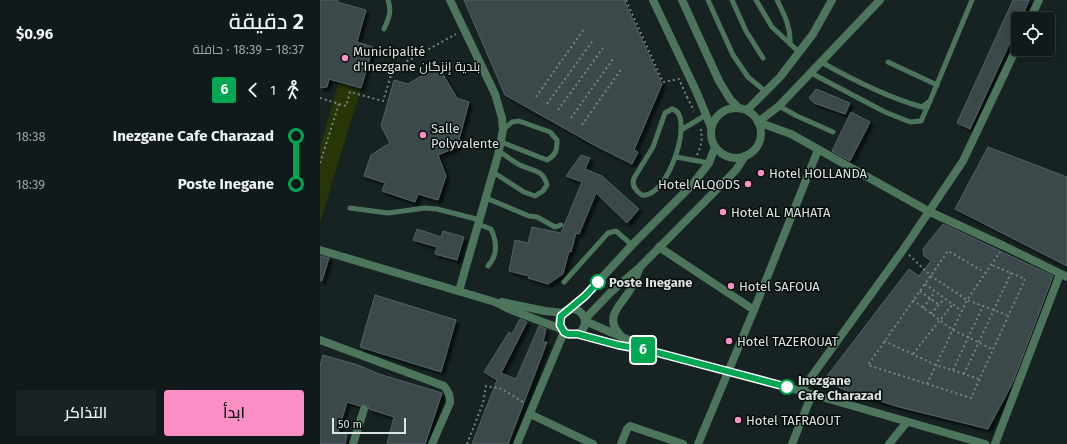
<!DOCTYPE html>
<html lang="ar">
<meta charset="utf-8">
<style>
body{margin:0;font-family:"Fira Sans",Cairo,sans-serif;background:#192323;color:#f1f3f6;direction:rtl;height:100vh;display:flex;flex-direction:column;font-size:15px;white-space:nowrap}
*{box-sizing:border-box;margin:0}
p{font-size:13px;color:#9ca1a2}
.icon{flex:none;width:22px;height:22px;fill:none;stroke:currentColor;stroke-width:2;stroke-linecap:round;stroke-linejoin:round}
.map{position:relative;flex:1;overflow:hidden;direction:ltr}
.sheet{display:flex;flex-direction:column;background:#101a1a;width:320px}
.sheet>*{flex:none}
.badge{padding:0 8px;border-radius:3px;font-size:14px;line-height:26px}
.fabs{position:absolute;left:691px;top:12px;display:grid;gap:8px}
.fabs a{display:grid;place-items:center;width:44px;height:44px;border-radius:4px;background:#101a1a;box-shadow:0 2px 10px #0003,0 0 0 1px #303839;font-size:20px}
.scale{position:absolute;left:12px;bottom:10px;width:74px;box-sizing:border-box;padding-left:4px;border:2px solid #dbe4e3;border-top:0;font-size:11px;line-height:14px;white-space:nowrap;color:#dbe4e3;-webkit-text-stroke:3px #060b0a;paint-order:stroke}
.map>.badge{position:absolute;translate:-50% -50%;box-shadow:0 0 0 2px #fff}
.legs{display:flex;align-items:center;gap:6px;height:44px;padding:0 16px;font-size:13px}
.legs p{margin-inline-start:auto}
.overview{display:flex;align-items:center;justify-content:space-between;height:68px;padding:0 16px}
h1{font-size:22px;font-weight:600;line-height:30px}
.action{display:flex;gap:8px;margin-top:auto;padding:8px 16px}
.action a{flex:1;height:46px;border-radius:4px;background:#fb8fc5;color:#111;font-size:16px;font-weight:600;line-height:46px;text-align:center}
.action a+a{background:#192323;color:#f1f3f6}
ul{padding:0 16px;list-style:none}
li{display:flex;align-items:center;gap:14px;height:48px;font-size:15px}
li i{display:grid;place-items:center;width:6px;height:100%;margin:0 5px;background:currentColor}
li i::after{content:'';width:10px;height:10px;margin:-5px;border:3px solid;border-radius:50%;background:#101a1a}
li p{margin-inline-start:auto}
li:first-child i{background:linear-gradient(#0000 50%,currentColor 0)}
li:last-child i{background:linear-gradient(currentColor 50%,#0000 0)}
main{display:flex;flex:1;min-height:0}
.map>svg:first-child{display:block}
.green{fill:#283506}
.building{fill:#3a484c;stroke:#546166;filter:url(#shadow)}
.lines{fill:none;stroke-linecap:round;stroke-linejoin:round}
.path{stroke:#788382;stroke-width:2;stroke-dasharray:2 3;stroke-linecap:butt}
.service{stroke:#4d755c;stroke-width:5}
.pedestrian{stroke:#4d755c;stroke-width:8}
.minor{stroke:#4d755c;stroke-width:8}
.tertiary{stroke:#4d755c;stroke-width:8}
.line-1-casing{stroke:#fff;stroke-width:9}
.line-1{stroke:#00a651;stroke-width:6}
.poi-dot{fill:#fb8fc5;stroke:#060b0a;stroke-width:1.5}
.stop-1-dot{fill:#fff;stroke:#00a651;stroke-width:2}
.labels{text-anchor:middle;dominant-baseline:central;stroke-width:3;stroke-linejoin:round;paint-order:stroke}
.poi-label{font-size:13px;fill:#dbe4e3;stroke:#060b0a;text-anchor:start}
.stop-label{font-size:13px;font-weight:bold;fill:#dbe4e3;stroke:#060b0a;text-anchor:start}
</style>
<main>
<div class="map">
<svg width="747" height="444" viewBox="0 0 747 444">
<defs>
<filter id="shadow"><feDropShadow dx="3.5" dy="3.5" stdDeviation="1" flood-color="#0009"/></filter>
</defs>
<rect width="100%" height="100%" fill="#162322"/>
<path class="green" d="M19 82 41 88 0 223V147Z"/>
<g class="building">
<path d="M0 0H18L17 2 46 10 37 42 53 47 41 88 9 79 7 87 0 88Z"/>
<path d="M144 0H304L342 84 314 150 318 152 312 164 276 146 185 95Z"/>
<path d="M693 0H709L701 19H698V25L650 129 637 123Z"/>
<path d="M118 66 137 98 149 102 137 147 118 155 126 176 118 200 98 194 95 202 62 191 65 183 44 176 51 155 70 143 61 126 74 80 88 84Z"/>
<path d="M496 89 530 103 525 114 494 103 489 98Z"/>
<path d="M531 112 550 122 530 161 512 151Z"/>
<path d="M668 147 747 177V266L635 209Z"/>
<path d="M261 155 270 158 265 169 282 176 319 209 307 223 276 193 259 234 256 233 251 252 249 251 243 274 228 284 208 278 209 276 189 271 195 240 208 243 212 227 241 233 262 182 246 176Z"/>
<path d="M623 224 733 276 693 382 668 429 579 407 522 389 504 380 589 269 599 276 611 261 604 256 603 249Z"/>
<path d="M97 229 121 237 123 231 144 237 137 260 115 254 117 247 93 240Z"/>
<path d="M0 256 9 258 2 281 0 280Z"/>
<path d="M55 295 136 320 121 372 40 347Z"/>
<path d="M200 319 207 322 181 373 196 379 219 326 226 329 223 342H227L198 418 188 444H152L177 380 164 372 189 332 192 334Z"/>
<path d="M3 355 38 365 59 374 122 393 105 444H67L74 417 49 409 48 406 45 404 40 406 27 402 18 432 27 435 25 444H0V365Z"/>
</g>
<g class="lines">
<g class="path">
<path d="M306 0 343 82 359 79 367 97"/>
<path d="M216 97 264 29"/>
<path d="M367 97 374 111"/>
<path d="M0 98 26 106 30 92 63 101 73 69 136 34"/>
<path d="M227 104 274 39"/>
<path d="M238 110 283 48"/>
<path d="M251 118 293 59"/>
<path d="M262 125 302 68"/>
<path d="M377 155C382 144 383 137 380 126"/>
<path d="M0 163 19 104"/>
<path d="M589 255 611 276 647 300 687 315"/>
<path d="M666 273 628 251 548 365 651 398 705 279 672 265"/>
<path d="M605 284 642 311"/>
<path d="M600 291 619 305"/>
<path d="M593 300 633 330 672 349"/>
<path d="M603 308 615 292"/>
<path d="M611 314 624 299"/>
<path d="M564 341 616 365 659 379"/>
<path d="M593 354 632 305"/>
<path d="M633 370 663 306"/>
<path d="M644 374 691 273"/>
<path d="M607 384 647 300 680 252"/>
<path d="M147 444 163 403 166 386 182 389 203 402 205 404"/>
</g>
<g class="service">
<path d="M388 0 413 55 428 77 446 92"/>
<path d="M412 0 426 31 443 58"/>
<path d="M436 0 452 27 479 52"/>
<path d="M457 0C464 14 471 27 470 44"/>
<path d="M64 29C69 18 72 11 68 0"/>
<path d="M501 62C533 80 566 97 602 107L610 101"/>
<path d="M568 62 617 85"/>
<path d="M491 73 565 112 590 122 601 121 610 101 652 0"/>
<path d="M459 106 477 116 513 132"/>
<path d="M352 109C376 114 348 199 322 195 316 191 311 186 314 178L333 147 345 113Z"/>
<path d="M361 130 386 115"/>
<path d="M181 142 227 160C236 155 237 150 237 140L230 132 199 121 192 122 183 130"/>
<path d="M356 157 389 163"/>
<path d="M173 172 204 192 215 196 223 191 227 185C223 168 210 171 198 164 191 160 185 155 179 151"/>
<path d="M166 198 209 216 217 217 235 227 241 225"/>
<path d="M30 208 68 213 105 208 117 209 160 220"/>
<path d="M158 224 171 229C177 242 178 255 168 266"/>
<path d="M244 282 288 233 296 231 312 245"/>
</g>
<path class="pedestrian" d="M339 247 434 310"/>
<g class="minor">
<path d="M130 0 175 94 182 118 183 130 178 155 139 291"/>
<path d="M333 0 377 93 391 127"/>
<path d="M362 0 399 81 410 99 419 108"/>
<path d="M710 19 719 0"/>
<circle cx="416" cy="133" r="25"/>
<path d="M427 110 460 77 493 34 512 0"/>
<path d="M438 122 471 134 610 212 684 246 747 277"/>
<path d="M438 122 459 106 560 0"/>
<path d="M249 310 265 296 312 245 372 185 389 163 395 147"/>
<path d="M265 319 291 292 320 267 416 170 425 156"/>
<path d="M0 340 124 386C129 392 130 396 130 403L112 444"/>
<path d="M481 391 583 250 643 161 698 45"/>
<path d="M210 414 273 444"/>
<path d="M33 444 44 409"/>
<path d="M197 444 244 332"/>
<path d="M301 444 307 429 310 426 363 444"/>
<path d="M378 444 434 310 498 150"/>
<path d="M472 444 492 394"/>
<path d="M569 444 587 422"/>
<path d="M675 444 740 274"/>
</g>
<g class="tertiary">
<path d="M0 250 175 302 189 309 241 329"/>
<path d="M182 302 225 311 244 313"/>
<circle cx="252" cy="322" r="13"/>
<path d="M265 321 325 347"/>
<path d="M257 334 298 345 331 351 481 391 665 444"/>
<path d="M301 336C283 317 300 307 310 290 314 283 317 275 320 267"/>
</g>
</g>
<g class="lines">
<g class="line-1-casing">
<path id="line-1" d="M278 282 265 296 241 316 240 325 244 332 248 334H257L298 345 331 351 467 387"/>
</g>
<use href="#line-1" class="line-1"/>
</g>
<g class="poi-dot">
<circle cx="25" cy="58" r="4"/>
<circle cx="103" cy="135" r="4"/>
<circle cx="441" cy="173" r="4"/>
<circle cx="428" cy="184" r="4"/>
<circle cx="403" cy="212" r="4"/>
<circle cx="411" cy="286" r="4"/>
<circle cx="409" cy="341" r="4"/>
<circle cx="418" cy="420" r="4"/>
</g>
<g class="stop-1-dot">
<circle cx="278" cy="282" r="7"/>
<circle cx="467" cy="387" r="7"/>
</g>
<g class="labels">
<g class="poi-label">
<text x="33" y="51">Municipalité<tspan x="33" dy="15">d'Inezgane بلدية إنزگان</tspan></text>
<text x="111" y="128">Salle<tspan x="111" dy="15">Polyvalente</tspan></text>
<text x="449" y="173">Hotel HOLLANDA</text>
<text x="420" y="184" text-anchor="end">Hotel ALQODS</text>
<text x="411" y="212">Hotel AL MAHATA</text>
<text x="419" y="286">Hotel SAFOUA</text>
<text x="417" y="341">Hotel TAZEROUAT</text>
<text x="426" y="420">Hotel TAFRAOUT</text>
</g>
<g class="stop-label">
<text x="289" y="282">Poste Inegane</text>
<text x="478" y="380">Inezgane<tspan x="478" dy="15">Cafe Charazad</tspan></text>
</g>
</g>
</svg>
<div class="fabs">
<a><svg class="icon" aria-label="locate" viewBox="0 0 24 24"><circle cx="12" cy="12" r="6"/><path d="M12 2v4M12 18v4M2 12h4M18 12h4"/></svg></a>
</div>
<div class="scale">50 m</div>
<b class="badge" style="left:323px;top:350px;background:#00a651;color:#fff">6</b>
</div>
<section class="sheet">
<div class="overview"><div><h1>2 دقيقة</h1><p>18:37 – 18:39 · حافلة</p></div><b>$0.96</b></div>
<div class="legs"><svg class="icon" aria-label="walk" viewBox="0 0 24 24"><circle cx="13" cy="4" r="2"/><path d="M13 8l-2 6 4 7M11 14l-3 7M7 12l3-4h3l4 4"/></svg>1<svg class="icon" aria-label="back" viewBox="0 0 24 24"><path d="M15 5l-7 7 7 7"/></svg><b class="badge" style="background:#00a651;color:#fff">6</b></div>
<ul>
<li><i style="color:#00a651"></i><b>Inezgane Cafe Charazad</b><p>18:38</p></li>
<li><i style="color:#00a651"></i><b>Poste Inegane</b><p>18:39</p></li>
</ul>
<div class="action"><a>ابدأ</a><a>التذاكر</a></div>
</section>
</main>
